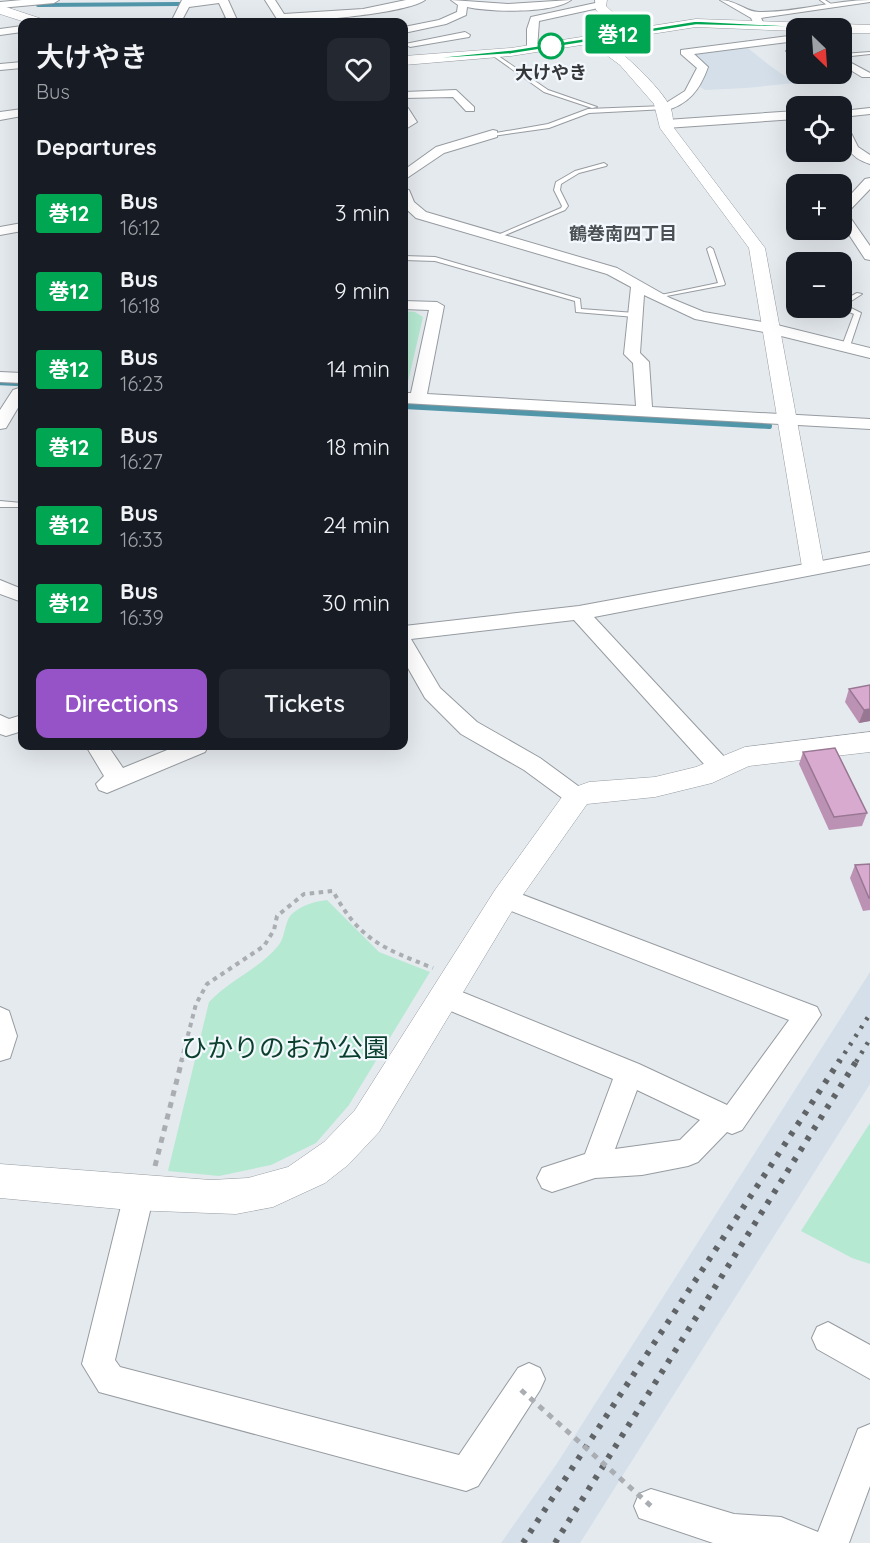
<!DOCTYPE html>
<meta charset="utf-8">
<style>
body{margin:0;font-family:Quicksand,"Noto Sans JP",sans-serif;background:#242831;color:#f1f3f6;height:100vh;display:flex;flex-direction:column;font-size:22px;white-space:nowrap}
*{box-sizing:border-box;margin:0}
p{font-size:20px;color:#9ea1a6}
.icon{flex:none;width:33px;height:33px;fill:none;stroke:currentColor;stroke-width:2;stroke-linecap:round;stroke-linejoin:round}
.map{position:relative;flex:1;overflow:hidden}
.sheet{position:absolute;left:18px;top:18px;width:390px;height:732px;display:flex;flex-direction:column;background:#171b24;border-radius:12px;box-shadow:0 6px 24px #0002}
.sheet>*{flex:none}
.badge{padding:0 12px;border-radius:4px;font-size:21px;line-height:39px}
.needle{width:39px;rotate:155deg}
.buttons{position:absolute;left:786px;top:18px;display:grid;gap:12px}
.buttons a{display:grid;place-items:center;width:66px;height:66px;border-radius:12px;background:#171b24;box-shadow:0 6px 24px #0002;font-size:30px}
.map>.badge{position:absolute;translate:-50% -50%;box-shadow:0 0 0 3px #fff}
h2{padding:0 18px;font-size:22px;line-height:54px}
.round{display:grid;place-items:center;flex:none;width:63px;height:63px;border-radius:12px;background:#242831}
.summary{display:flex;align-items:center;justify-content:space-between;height:102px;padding:0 18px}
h1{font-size:28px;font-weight:600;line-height:45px}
.action{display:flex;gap:12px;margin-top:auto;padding:12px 18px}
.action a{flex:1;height:69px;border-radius:12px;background:#9653c7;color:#fff;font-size:24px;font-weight:600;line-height:69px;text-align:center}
.action a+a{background:#242831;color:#f1f3f6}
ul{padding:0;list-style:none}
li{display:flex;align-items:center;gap:18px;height:78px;padding:0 18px}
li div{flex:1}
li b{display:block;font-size:22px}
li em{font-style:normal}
li .badge{min-width:66px;font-weight:700;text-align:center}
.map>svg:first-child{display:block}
.built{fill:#d4dfe9}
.green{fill:#b6e9d1}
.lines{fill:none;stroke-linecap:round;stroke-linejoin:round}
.stream-far2{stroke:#5296aa;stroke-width:4}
.stream-far1{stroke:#5296aa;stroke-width:4.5}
.stream{stroke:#5296aa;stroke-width:6}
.service-casing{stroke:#969ba0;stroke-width:2}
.minor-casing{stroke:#969ba0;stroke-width:2}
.tertiary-casing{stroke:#969ba0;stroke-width:1}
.secondary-casing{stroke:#969ba0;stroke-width:1}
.path-far1{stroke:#aaaeb2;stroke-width:4;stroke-dasharray:4.5 4.5;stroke-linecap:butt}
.path{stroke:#aaaeb2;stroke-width:5;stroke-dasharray:6 6;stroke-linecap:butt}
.service{fill:#fff;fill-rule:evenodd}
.minor{fill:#fff;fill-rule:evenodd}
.tertiary{fill:#fff;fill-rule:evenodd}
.secondary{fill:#fff;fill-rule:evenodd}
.rail-far1{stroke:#616467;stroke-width:4.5;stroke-dasharray:3 7;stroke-linecap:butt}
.rail{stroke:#616467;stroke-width:6;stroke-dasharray:4.5 8;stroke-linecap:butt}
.path-bridge{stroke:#aaaeb2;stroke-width:5;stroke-dasharray:6 6;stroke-linecap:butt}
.wall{fill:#bb92b3}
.shaded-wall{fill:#987792}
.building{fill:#d9aad0;stroke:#987792;stroke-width:1.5}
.line{fill:#00a651;stroke:#fff;stroke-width:1.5}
.stop-dot{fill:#fff;stroke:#00a651;stroke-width:3}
.labels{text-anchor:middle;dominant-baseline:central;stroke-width:4.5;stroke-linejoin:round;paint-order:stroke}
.far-stop-label{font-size:18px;font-weight:bold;fill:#343638;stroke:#f2f8fd}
.far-neighbourhood-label{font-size:18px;font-weight:bold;fill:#4b5054;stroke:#f2f8fd}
.near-park-label{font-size:26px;fill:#0a3f2c;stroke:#f2f8fd}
</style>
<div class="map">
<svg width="870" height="1543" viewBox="0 0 870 1543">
<rect width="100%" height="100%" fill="#e5eaef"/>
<g class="built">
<path d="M744 45 769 65 795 83 746 88 705 90 700 87 707 67 691 53Z"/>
<path d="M870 972V1084L580 1543H501L558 1462Z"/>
</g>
<g class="green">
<path d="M404 311 415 312 423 317 407 386 404 387Z"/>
<path d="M327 900 379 952 430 972 349 1105 316 1143 271 1165 219 1176 168 1171 209 1002C230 980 259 969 278 946 286 937 284 920 293 913 304 904 314 902 327 900Z"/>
<path d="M870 1123V1264L852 1258 801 1231Z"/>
</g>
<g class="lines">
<path class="stream-far2" d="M38 5 180 4"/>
<path class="stream-far1" d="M0 383 22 384"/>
<path class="stream" d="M404 406 769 426"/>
<g class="service-casing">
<g id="service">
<path d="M820 0H825L831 4 827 5Z"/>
<path d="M796 48V50L788 52 786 51Z"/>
<path d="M870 52V54L842 57V54Z"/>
<path d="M494 53 548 90 597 107 592 108 544 92 492 55Z"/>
<path d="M664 106 666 109 589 113 549 128 493 136 490 134 548 124 588 109Z"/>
<path d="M604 163 607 165 606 166 579 173 561 184 560 190 568 206 565 210 498 238 493 237 561 208 562 206 554 190 556 182 575 171Z"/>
<path d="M710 247 713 249 725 284 724 285 656 298V296L718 283 707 249Z"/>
<path d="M404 256 435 257 580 299 581 309 635 313 638 315 635 317 576 312 575 301 435 261 404 260Z"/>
<path d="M857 293 862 294 845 305 861 313 850 346 846 348 842 346 854 314 840 308H842V301Z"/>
<path d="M0 501 22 503V507H0Z"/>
</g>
</g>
<g class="minor-casing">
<g id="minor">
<path d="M22 0H59L54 3 0 8V2Z"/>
<path d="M182 0H228L237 20 234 22H213L226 18 219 3 189 7 181 22H171Z"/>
<path d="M265 0H275L284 14 363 9 406 0H425C408 13 300 24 277 19Z"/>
<path d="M451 0 508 4 571 0C552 14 490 12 467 7L466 15 446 24 404 33V27L439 20 457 12 458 5Z"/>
<path d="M720 0C736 0 746 12 759 12 795 13 833 0 870 0V2L761 18 764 24 759 27 755 26 751 18Z"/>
<path d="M600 2 605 5 603 7 539 21 537 49 532 52 527 49V29L531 17Z"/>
<path d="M22 26V32L0 35V29Z"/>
<path d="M465 32 470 35 469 37 410 47 405 44Z"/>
<path d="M796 35V41L694 54 708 67C700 90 688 105 664 111L658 108 685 91 697 68 681 54V50Z"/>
<path d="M842 58 870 73V77H862L842 65Z"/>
<path d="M22 62V68L0 70V64Z"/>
<path d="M456 90 474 107V111H466L453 97 404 98V92Z"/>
<path d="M404 107 408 108 417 122 404 130Z"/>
<path d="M870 108V114L842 117V111Z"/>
<path d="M22 109V116L0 120V112Z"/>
<path d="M796 111V119L666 128 660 124 666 120Z"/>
<path d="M842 123 848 127 858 147 870 155V164C850 158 840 143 842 123Z"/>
<path d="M493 130 497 131V137L444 153 404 180V170L436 147Z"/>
<path d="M870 178V189L847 213 870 246V260L865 259 842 224V204L865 179Z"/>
<path d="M404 189 409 190 414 202 426 212 617 268 670 298 704 312 769 323 870 348V358L769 333 695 319 644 295 640 353 649 362 652 407 870 419V429L404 403V393H411L429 310 404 309V301L437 302 444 306 427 394 636 406 633 363 624 354 631 287 607 274 416 218 404 207Z"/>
<path d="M22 223V231L0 235V227Z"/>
<path d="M0 372 22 373V383L0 382Z"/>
<path d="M19 388 22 389V401L6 428 0 429V410L13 390Z"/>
<path d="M870 552V564L594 617 729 762 732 768 729 774 721 776 713 774 574 620 411 639 440 688 477 722 540 758 585 791 588 797 585 803 577 806 569 803 524 770 461 734 425 698 404 661V626L579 606Z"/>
<path d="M0 580 22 589V602L0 594Z"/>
<path d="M0 715 9 719 22 715V731L6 736 0 734Z"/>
<path d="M86 746H108L123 768 177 746H208L205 752 107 793 99 790 96 784 104 776Z"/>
<path d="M505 888 817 1007 821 1015 742 1130 732 1134 727 1132 698 1162 688 1166 642 1175 595 1178 552 1192 542 1188 537 1178 542 1168 585 1154 613 1079 434 1004 430 996 434 988 443 985 452 988 639 1064 727 1105 789 1020 496 905 493 898 496 891ZM637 1090 700 1120 680 1140 615 1149Z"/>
<path d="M0 1007 9 1011 17 1036 10 1058 0 1061Z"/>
<path d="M139 1180 149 1184 154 1194 115 1360 120 1367 459 1455 518 1368 529 1363 540 1368 545 1379 540 1390 478 1486 466 1491 99 1392 82 1364 124 1194 129 1184Z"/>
<path d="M828 1322 870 1345V1379L817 1349 812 1338 817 1327Z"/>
<path d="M870 1424V1486L849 1543H713L639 1518 634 1506 639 1494 651 1489 734 1514 781 1517 818 1532 858 1429Z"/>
</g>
</g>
<g class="tertiary-casing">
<g id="tertiary">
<path d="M595 0H607L606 6 631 30V36H623L596 10Z"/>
<path d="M593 35C612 40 665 91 671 109 673 115 673 122 674 128L765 248 824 567 821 572 813 574 805 572 802 567 749 248 660 128 654 104 620 65 589 42 587 39Z"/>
<path d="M870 732V752L749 766 712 783 655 797 587 804 515 906 379 1132 348 1165 325 1183 273 1207 236 1214 130 1210 0 1198V1164L211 1180 248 1178 288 1167 324 1142 355 1110 495 890 567 790 589 782 655 777 696 767 745 747Z"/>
</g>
</g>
<g class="secondary-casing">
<g id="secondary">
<path d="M0 5 42 19 44 22H25L0 14Z"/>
<path d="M696 19 870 25V33H842V28H796V31L696 27 511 56 404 65V56L511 48Z"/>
</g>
</g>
<path class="path-far1" d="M181 1062 196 1004 207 984 264 946 274 930 277 916 304 894 333 891C360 941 383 948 433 968"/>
<path class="path" d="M155 1166 182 1060"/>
<use href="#service" class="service"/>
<use href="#minor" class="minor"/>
<use href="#tertiary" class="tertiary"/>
<use href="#secondary" class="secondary"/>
<g class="rail-far1">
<path d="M839 1062 870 1014"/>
<path d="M856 1062 870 1039"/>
</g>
<g class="rail">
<path d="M523 1543 840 1060"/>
<path d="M555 1543 857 1060"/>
</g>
<path class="path-bridge" d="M521 1390 651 1506"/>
</g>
<g class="wall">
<path d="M870 685V721L859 723 845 702 849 689Z"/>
<path d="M803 752 867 813 862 826 829 830 799 764Z"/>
<path d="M870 864V910L863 911 850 878 855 865Z"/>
</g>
<path class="shaded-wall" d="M870 709V721L859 723 864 710Z"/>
<g class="building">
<path d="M870 685V709L864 710 849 689Z"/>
<path d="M835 748 867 813 834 817 803 752Z"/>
<path d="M870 864V898H869L855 865Z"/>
</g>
<path class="line" d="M696 21 835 28 696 25 511 54 401 61 511 50Z"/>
<circle class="stop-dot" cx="551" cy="46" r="12"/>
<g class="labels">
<g class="far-stop-label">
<text x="551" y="72">大けやき</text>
</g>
<g class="far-neighbourhood-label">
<text x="623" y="233">鶴巻南四丁目</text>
</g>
<g class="near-park-label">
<text x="285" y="1047">ひかりのおか公園</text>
</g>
</g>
</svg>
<div class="buttons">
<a><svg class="needle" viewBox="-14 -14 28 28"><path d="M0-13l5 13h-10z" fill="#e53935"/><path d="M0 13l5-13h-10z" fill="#9ea1a6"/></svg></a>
<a><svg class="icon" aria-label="locate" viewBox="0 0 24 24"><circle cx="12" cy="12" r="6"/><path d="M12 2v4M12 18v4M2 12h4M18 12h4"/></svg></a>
<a>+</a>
<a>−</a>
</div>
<b class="badge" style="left:618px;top:34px;background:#00a651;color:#fff">巻12</b>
<section class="sheet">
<div class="summary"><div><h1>大けやき</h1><p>Bus</p></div><a class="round"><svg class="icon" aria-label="heart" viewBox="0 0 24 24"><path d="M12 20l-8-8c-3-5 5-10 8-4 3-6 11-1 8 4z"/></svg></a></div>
<h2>Departures</h2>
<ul>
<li><span class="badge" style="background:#00a651;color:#fff">巻12</span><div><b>Bus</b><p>16:12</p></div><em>3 min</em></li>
<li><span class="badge" style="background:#00a651;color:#fff">巻12</span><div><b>Bus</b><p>16:18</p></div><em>9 min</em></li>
<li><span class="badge" style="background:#00a651;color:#fff">巻12</span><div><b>Bus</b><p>16:23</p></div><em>14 min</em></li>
<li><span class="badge" style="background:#00a651;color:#fff">巻12</span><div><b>Bus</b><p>16:27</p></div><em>18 min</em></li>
<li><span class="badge" style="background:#00a651;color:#fff">巻12</span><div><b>Bus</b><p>16:33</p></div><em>24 min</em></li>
<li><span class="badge" style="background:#00a651;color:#fff">巻12</span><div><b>Bus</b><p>16:39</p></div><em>30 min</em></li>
</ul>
<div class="action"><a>Directions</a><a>Tickets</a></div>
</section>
</div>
